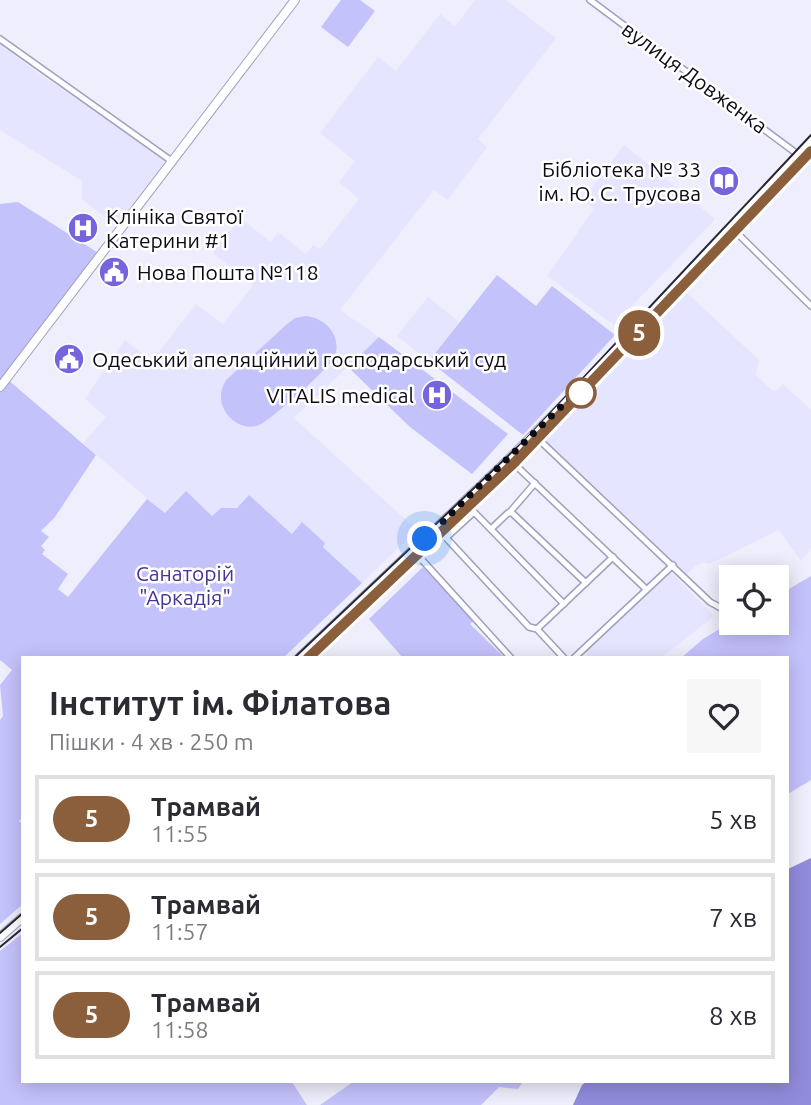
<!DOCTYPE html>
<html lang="uk">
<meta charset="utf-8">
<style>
body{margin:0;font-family:Ubuntu,sans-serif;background:#f7f7f7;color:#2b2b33;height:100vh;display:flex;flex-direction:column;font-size:26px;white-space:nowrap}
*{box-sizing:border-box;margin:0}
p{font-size:23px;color:#7c7c81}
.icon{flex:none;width:38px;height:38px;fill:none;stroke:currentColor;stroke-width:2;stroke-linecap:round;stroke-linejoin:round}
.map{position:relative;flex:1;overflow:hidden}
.sheet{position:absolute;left:21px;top:656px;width:768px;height:427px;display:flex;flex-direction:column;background:#fff;border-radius:0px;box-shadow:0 4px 18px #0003}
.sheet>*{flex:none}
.badge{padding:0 14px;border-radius:23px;font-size:24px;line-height:46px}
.buttons{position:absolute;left:719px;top:565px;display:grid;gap:14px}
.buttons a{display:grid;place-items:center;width:70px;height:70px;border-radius:0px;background:#fff;box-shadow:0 4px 18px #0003;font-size:35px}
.you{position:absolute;width:35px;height:35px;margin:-18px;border:5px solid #fff;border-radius:50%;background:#1a73e8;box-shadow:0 0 0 10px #1a73e833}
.map>.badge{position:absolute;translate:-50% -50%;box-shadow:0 0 0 4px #fff}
.round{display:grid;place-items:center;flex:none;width:74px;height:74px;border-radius:0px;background:#f7f7f7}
.head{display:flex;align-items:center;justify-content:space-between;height:119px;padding:0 28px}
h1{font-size:33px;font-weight:700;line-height:52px}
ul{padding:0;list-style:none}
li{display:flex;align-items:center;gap:21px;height:88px;margin:0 14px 10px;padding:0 14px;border:4px solid #e1e1e2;border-radius:0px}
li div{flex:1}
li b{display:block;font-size:26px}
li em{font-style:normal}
li .badge{min-width:77px;font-weight:700;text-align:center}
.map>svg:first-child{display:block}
.built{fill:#e6e5ff}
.green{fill:#c4c2fb}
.water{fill:#918bdc}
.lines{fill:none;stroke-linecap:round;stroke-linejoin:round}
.street-casing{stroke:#a09fc0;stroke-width:8}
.secondary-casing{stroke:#a09fc0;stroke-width:10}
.street{stroke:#fff;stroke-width:5}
.secondary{stroke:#fff;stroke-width:8}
.tram{stroke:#272732;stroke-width:2}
.line-casing{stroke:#fff;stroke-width:16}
.line{stroke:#8b5e3c;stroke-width:10}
.walk{stroke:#0b0a15;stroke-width:7;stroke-dasharray:0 12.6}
.stop-dot{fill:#fff;stroke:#8b5e3c;stroke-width:3.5}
.labels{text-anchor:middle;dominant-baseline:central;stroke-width:5;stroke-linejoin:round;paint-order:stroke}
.street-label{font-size:21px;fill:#0b0a15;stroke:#fff}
.poi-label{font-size:21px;fill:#0b0a15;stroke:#fff;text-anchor:start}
.park-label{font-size:21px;fill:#463593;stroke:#fff}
</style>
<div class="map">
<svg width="811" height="1105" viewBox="0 0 811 1105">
<rect width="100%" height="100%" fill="#eeeefc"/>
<g class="built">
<path d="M475 0H506L556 38 478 139 487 147 448 200 434 190 340 310 379 337 294 418 417 530 362 583 323 546 325 543 301 523 293 534 249 495 237 508H221L212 516 205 510 165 514 83 443 106 417 85 399 125 340 152 361 196 304 223 324 253 285 213 253 240 218 271 242 278 232 306 254 313 245 320 249 359 199 339 182 355 161 320 133 378 57 396 71 440 14 455 26Z"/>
<path d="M0 44 42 76 172 162 120 229 82 199V181L0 130Z"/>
<path d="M624 145 715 219 614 325 547 276 594 209 583 200Z"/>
<path d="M684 290 759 360 756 375 774 392 783 384 811 410V548L801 561 779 530 709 564 704 562 695 566 686 575 536 435Z"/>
<path d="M428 297 459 322 429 361 397 336Z"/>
<path d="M671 572 714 616 661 658H590L584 652Z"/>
</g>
<g class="green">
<path d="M341 0H360L375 11 348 47 321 27Z"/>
<path d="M18 202 100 254 0 385V204Z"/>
<path d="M497 275 536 306 552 286 615 335 523 435 429 361Z"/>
<path d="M306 316C327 318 343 338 334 358 328 369 268 423 257 426 244 429 231 422 225 411 219 401 220 390 226 380L287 324 295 318Z"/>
<path d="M379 337 508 434 472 474 410 427 348 367Z"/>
<path d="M7 379 96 455 55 517 41 531 49 537 41 546 45 550 42 554 68 574 58 589 68 597 147 499 165 513 186 491 212 516 221 508H237L249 495 292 534 302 522 325 543 323 547 362 583 283 658H23V818L19 821 23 825V904L0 924V720L3 716 0 685 12 670 0 660V390Z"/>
<path d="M423 567 474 620 470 624 505 658H403L369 619Z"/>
<path d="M811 576V780L788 794V658H681L703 639 731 622 777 623V596Z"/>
<path d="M23 933V1082H292L307 1105H0V951Z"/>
<path d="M353 1082H523L518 1089 499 1087 481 1105H320Z"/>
</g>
<path class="water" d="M811 858V1105H573L582 1085 586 1082H788V869Z"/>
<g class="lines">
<g class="street-casing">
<g id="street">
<path d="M590 0 800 156"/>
<path d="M0 39 173 162"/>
<path d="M732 228 811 306"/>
<path d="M533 434 710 602 721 608"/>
<path d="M509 459 646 589"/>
<path d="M510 512 535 483"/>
<path d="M437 528 529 627 537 629 564 658"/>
<path d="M491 529 508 513H512L586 583"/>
<path d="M444 535 448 536 474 512 564 604"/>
<path d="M413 550 511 658"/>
<path d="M537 629 613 557"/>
<path d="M574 658 673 565"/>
</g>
</g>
<g class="secondary-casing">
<g id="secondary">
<path d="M0 387 295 0"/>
<path d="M299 658 509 459 598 370 811 141"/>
<path d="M0 937 23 917"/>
</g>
</g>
<use href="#street" class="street"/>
<use href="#secondary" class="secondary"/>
<g class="tram">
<path d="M616 357 802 162"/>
<path d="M294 658 526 439 811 135"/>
<path d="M0 933 23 913"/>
<path d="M0 947 23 928"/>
</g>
</g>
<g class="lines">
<g class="line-casing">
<path id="line" d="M308 658 514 463 811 151"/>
</g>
<use href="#line" class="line"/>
<path class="walk" d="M425 539 573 395 581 393"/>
</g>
<defs>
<g id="library-disc" transform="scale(1.575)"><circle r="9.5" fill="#7664de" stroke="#fff"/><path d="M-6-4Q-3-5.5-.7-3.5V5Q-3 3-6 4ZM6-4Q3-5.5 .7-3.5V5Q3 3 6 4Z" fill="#fff"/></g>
<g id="hospital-disc" transform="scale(1.575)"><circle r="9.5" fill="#7664de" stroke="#fff"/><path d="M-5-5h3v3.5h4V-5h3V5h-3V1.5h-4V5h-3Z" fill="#fff"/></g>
<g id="civic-disc" transform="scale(1.575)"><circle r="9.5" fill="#7664de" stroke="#fff"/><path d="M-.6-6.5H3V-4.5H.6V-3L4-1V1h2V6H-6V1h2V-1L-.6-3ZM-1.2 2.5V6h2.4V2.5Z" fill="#fff"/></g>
</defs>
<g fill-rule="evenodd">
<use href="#library-disc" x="724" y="181"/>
<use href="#hospital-disc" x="83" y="228"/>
<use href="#civic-disc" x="114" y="272"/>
<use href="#civic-disc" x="69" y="359"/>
<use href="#hospital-disc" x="437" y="395"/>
</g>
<circle class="stop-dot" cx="581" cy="393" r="14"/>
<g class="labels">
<g class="street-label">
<text transform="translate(695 77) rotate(36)">вулиця Довженка</text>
</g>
<g class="poi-label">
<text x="701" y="169" text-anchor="end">Бібліотека № 33<tspan x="701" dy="24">ім. Ю. С. Трусова</tspan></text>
<text x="106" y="216">Клініка Святої<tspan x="106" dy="24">Катерини #1</tspan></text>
<text x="137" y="272">Нова Пошта №118</text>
<text x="92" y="359">Одеський апеляційний господарський суд</text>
<text x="414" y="395" text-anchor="end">VITALIS medical</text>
</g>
<g class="park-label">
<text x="185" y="573">Санаторій<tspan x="185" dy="24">"Аркадія"</tspan></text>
</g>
</g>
</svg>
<div class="buttons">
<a><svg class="icon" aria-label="locate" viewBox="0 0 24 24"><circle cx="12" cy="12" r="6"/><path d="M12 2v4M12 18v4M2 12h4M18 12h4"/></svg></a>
</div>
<div class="you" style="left:425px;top:539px"></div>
<b class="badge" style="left:639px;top:333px;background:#8b5e3c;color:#fff">5</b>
<section class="sheet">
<div class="head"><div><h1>Інститут ім. Філатова</h1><p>Пішки · 4 хв · 250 m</p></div><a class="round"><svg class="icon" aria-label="heart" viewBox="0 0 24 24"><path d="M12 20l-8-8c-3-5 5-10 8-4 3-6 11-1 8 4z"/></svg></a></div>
<ul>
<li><span class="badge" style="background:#8b5e3c;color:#fff">5</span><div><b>Трамвай</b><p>11:55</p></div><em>5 хв</em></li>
<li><span class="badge" style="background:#8b5e3c;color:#fff">5</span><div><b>Трамвай</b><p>11:57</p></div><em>7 хв</em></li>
<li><span class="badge" style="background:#8b5e3c;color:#fff">5</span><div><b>Трамвай</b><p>11:58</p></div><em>8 хв</em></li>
</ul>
</section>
</div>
